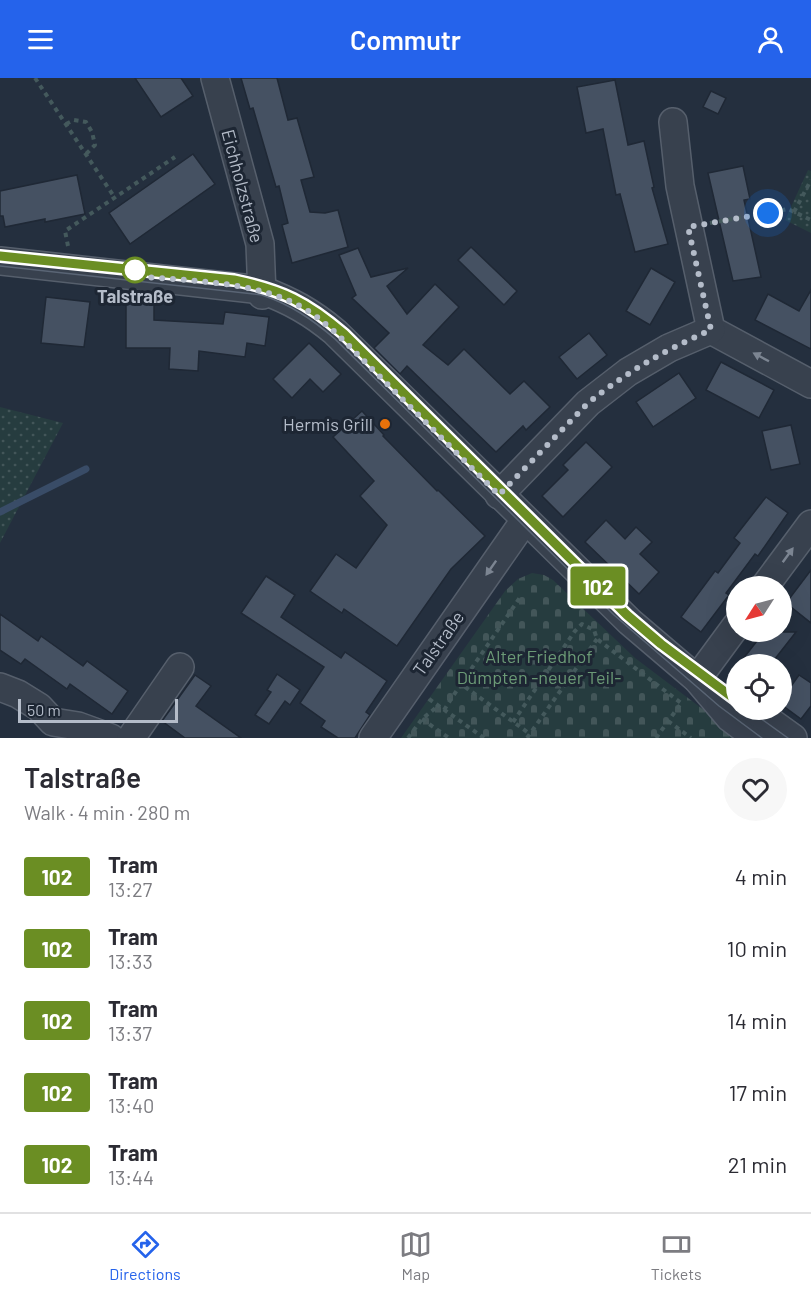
<!DOCTYPE html>
<meta charset="utf-8">
<style>
body{margin:0;font-family:Barlow,sans-serif;background:#f7f7f7;color:#2b2b33;height:100vh;display:flex;flex-direction:column;font-size:22px;white-space:nowrap}
*{box-sizing:border-box;margin:0}
p{font-size:20px;color:#7c7c81}
.icon{flex:none;width:33px;height:33px;fill:none;stroke:currentColor;stroke-width:2;stroke-linecap:round;stroke-linejoin:round}
.map{position:relative;height:660px;overflow:hidden}
.sheet{display:flex;flex-direction:column;background:#fff;flex:1}
.sheet>*{flex:none}
.badge{padding:0 12px;border-radius:4px;font-size:21px;line-height:39px}
.needle{width:39px;rotate:234deg}
.buttons{position:absolute;left:726px;top:498px;display:grid;gap:12px}
.buttons a{display:grid;place-items:center;width:66px;height:66px;border-radius:50%;background:#fff;box-shadow:0 6px 24px #0002;font-size:30px}
.scale{position:absolute;left:18px;bottom:15px;width:160px;box-sizing:border-box;padding-left:6px;border:3px solid #b4bcc9;border-top:0;font-size:16px;line-height:21px;white-space:nowrap;color:#b4bcc9;-webkit-text-stroke:4px #1d2633;paint-order:stroke}
.you{position:absolute;width:30px;height:30px;margin:-15px;border:4px solid #fff;border-radius:50%;background:#1a73e8;box-shadow:0 0 0 9px #1a73e833}
.map>.badge{position:absolute;translate:-50% -50%;box-shadow:0 0 0 3px #fff}
.round{display:grid;place-items:center;flex:none;width:63px;height:63px;border-radius:32px;background:#f7f7f7}
.headline{display:flex;align-items:center;justify-content:space-between;height:102px;padding:0 24px}
h1{font-size:28px;font-weight:600;line-height:45px}
ul{padding:0;list-style:none}
li{display:flex;align-items:center;gap:18px;height:72px;padding:0 24px}
li div{flex:1}
li b{display:block;font-size:22px}
li em{font-style:normal}
li .badge{min-width:66px;font-weight:700;text-align:center}
header{display:flex;justify-content:space-between;align-items:center;height:78px;padding:0 24px;background:#2563eb;color:#fff;font-size:27px;font-weight:600}
.tabs{display:flex;justify-content:space-around;align-items:center;height:84px;border-top:2px solid #e1e1e2;background:#fff;font-size:16px;color:#7c7c81}
.tabs a{display:grid;justify-items:center;gap:3px}
.tabs .selected{color:#2563eb}
.map>svg:first-child{display:block}
.cemetery{fill:url(#cemetery-stones)}
.park{fill:url(#park-dots)}
.lines{fill:none;stroke-linecap:round;stroke-linejoin:round}
.stream{stroke:#394c67;stroke-width:7}
.building{fill:#455162;stroke:#1f2835;stroke-width:1.5}
.minor-casing{stroke:#565f6c;stroke-width:30}
.path{stroke:#44595c;stroke-width:4;stroke-dasharray:4.5 4.5;stroke-linecap:butt}
.minor{stroke:#38414e;stroke-width:27}
.tram{stroke:#5a6575;stroke-width:1.5}
.oneway{fill:#7c8592}
.line-casing{stroke:#fff;stroke-width:14}
.line{stroke:#6b8e23;stroke-width:9}
.walk{stroke:#b4bcc9;stroke-width:6;stroke-dasharray:0 10.8}
.stop-dot{fill:#fff;stroke:#6b8e23;stroke-width:3}
.food-dot{fill:#e8710a;stroke:#1d2633;stroke-width:2}
.labels{text-anchor:middle;dominant-baseline:central;stroke-width:6;stroke-linejoin:round;paint-order:stroke}
.street-label{font-size:18px;fill:#b4bcc9;stroke:#1d2633}
.stop-label{font-size:18px;font-weight:bold;fill:#b4bcc9;stroke:#1d2633}
.poi-label{font-size:18px;fill:#b4bcc9;stroke:#1d2633;text-anchor:end}
.park-label{font-size:18px;fill:#6b9a76;stroke:#1d2633}
</style>
<header><svg class="icon" aria-label="menu" viewBox="0 0 24 24"><path d="M4 6h16M4 12h16M4 18h16"/></svg>Commutr<svg class="icon" aria-label="person" viewBox="0 0 24 24"><circle cx="12" cy="8" r="4"/><path d="M4 21q1-7 8-7t8 7"/></svg></header>
<div class="map">
<svg width="811" height="660" viewBox="0 0 811 660">
<defs>
<pattern id="cemetery-stones" width="16" height="16" patternUnits="userSpaceOnUse" patternTransform="scale(1.5)"><rect width="16" height="16" fill="#263c3f"/><path d="M2 7V4a2 2 0 0 1 4 0v3zM10 15v-3a2 2 0 0 1 4 0v3z" fill="#435659"/></pattern>
<pattern id="park-dots" width="8" height="8" patternUnits="userSpaceOnUse" patternTransform="scale(1.5)"><rect width="8" height="8" fill="#263c3f"/><path d="M2 2h.1M6 6h.1" fill="none" stroke="#435659" stroke-width="1.8" stroke-linecap="round"/></pattern>
</defs>
<rect width="100%" height="100%" fill="#242f3e"/>
<path class="cemetery" d="M532 495 544 497 553 502 635 580 741 660H401L505 513 518 501Z"/>
<g class="park">
<path d="M808 92 811 93V155L785 142Z"/>
<path d="M0 329 63 345 0 465Z"/>
</g>
<g class="lines">
<path class="stream" d="M0 434 86 391"/>
</g>
<g class="building">
<path d="M135 0H181L193 18 161 39Z"/>
<path d="M241 0H277L288 42 297 40 314 99 301 102 310 134 325 135 338 132 348 169 292 185 282 147 288 145 279 108 276 109 253 30 250 31Z"/>
<path d="M615 2 628 67 644 63 654 109 652 110 668 166 635 174 620 116 616 117 603 51 586 55 577 9Z"/>
<path d="M711 13 726 20 718 36 703 29Z"/>
<path d="M193 76 215 106 130 166 109 135Z"/>
<path d="M743 88 750 121 744 122 761 199 733 203 708 95Z"/>
<path d="M77 97 85 136 45 144V141L5 149 3 138H0V113Z"/>
<path d="M471 169 517 213 504 227 458 182Z"/>
<path d="M358 170 371 199 408 190 387 208 407 236 435 206 459 229 423 267 448 287 464 271 510 316 524 303 550 329 526 352 523 348 496 374 407 288 400 296 374 270 389 255 352 220 356 217 339 177Z"/>
<path d="M651 190 675 204 650 247 626 233Z"/>
<path d="M811 212V271L755 242 768 216 799 233Z"/>
<path d="M46 219 90 224 84 269 41 265Z"/>
<path d="M126 224 154 225V242L223 246 225 234 269 239 265 268 247 265 245 279 199 273 198 293 169 291 170 270H126Z"/>
<path d="M589 255 607 277 577 301 559 279Z"/>
<path d="M309 265 341 296 323 314 310 301 292 320 273 301Z"/>
<path d="M721 284 774 312 759 340 706 312Z"/>
<path d="M679 295 696 320 653 349 636 324Z"/>
<path d="M362 333 384 357 383 358 437 413 438 412 485 458 451 491 397 568 344 531 342 535 310 513 336 476 356 490 387 447 360 418 374 403 333 359Z"/>
<path d="M791 347 800 386 771 392 762 353Z"/>
<path d="M586 364 612 389 563 439 542 418 568 392 563 387Z"/>
<path d="M766 419 788 435 758 478 755 476 726 515 729 517 701 554 681 539 715 493 718 495 740 465 734 460Z"/>
<path d="M606 442 625 461 636 449 652 464 640 476 659 494 639 516 585 464Z"/>
<path d="M811 492V545L786 525Z"/>
<path d="M266 498 295 517 281 539 341 580 345 574 387 603 366 634 370 637 355 660H338L321 649 325 643 300 625 324 589 241 535Z"/>
<path d="M0 536 38 563 41 558 83 588 87 583 128 613 112 636 70 606 67 611 25 581 21 586 0 572Z"/>
<path d="M764 554H796L771 586H739Z"/>
<path d="M277 596 300 612 290 627 285 623 269 646 255 637 271 614 267 612Z"/>
<path d="M195 597 211 608 196 628 241 660H185L162 643Z"/>
<path d="M799 597 811 605V628L801 641 782 627V621Z"/>
</g>
<g class="lines">
<g class="minor-casing">
<g id="minor">
<path d="M215 0 260 166 262 217"/>
<path d="M673 44 680 108 711 252 811 306"/>
<path d="M0 183 262 212C291 223 311 234 335 254L630 544 697 601 730 640 757 660"/>
<path d="M499 417 588 325 628 294 669 270 711 252"/>
<path d="M765 508 811 446"/>
<path d="M697 601 736 548"/>
<path d="M0 609 18 616 39 629 53 644 78 648 111 660"/>
<path d="M754 632 793 660"/>
<path d="M131 660 180 589"/>
<path d="M373 660 525 442"/>
</g>
</g>
<g class="path">
<path d="M35 0 115 120"/>
<path d="M66 46 74 42 86 44 92 54 95 67 86 76"/>
<path d="M794 134 811 102"/>
<path d="M710 145 788 131 811 142"/>
<path d="M68 168 65 153 175 79"/>
<path d="M461 606 521 518"/>
<path d="M429 621 484 660"/>
<path d="M444 632 461 606 530 656"/>
<path d="M422 641 449 660"/>
<path d="M668 643 691 660"/>
<path d="M513 644 575 553 582 546 594 552 597 561 681 625"/>
<path d="M408 660 422 641 438 628"/>
<path d="M527 660 597 561"/>
<path d="M656 660 682 624"/>
</g>
<use href="#minor" class="minor"/>
<g class="tram">
<path d="M0 178 234 202C282 212 307 224 344 256L628 537 661 566 736 622"/>
<path d="M0 188 262 217C291 227 312 241 335 261L614 537 719 628 762 660"/>
<path d="M749 632 788 660"/>
</g>
</g>
<defs><path id="oneway-solid" d="M-6-.8H1V-3.2L6.5 0L1 3.2V.8H-6Z" transform="scale(1.5)"/></defs>
<g class="oneway">
<use href="#oneway-solid" transform="translate(761 279) rotate(-152)"/>
<use href="#oneway-solid" transform="translate(788 477) rotate(-54)"/>
<use href="#oneway-solid" transform="translate(491 490) rotate(125)"/>
</g>
<g class="lines">
<g class="line-casing">
<path id="line" d="M0 178 234 202C282 212 307 224 344 256L627 537 661 566 736 622"/>
</g>
<use href="#line" class="line"/>
<path class="walk" d="M135 192 136 198C194 204 266 202 314 237 322 242 328 249 335 254L499 417 588 325C630 292 663 273 711 252L688 149 768 135"/>
</g>
<circle class="stop-dot" cx="135" cy="192" r="12"/>
<circle class="food-dot" cx="385" cy="346" r="6"/>
<g class="labels">
<g class="street-label">
<text transform="translate(243 108) rotate(75)">Eichholzstraße</text>
<text transform="translate(438 565) rotate(-55)">Talstraße</text>
</g>
<g class="stop-label">
<text x="135" y="218">Talstraße</text>
</g>
<g class="poi-label">
<text x="373" y="346">Hermis Grill</text>
</g>
<g class="park-label">
<text x="539" y="578">Alter Friedhof<tspan x="539" dy="21">Dümpten -neuer Teil-</tspan></text>
</g>
</g>
</svg>
<div class="buttons">
<a><svg class="needle" viewBox="-14 -14 28 28"><path d="M0-13l5 13h-10z" fill="#e53935"/><path d="M0 13l5-13h-10z" fill="#7c7c81"/></svg></a>
<a><svg class="icon" aria-label="locate" viewBox="0 0 24 24"><circle cx="12" cy="12" r="6"/><path d="M12 2v4M12 18v4M2 12h4M18 12h4"/></svg></a>
</div>
<div class="scale">50 m</div>
<div class="you" style="left:768px;top:135px"></div>
<b class="badge" style="left:598px;top:508px;background:#6b8e23;color:#fff">102</b>
</div>
<section class="sheet">
<div class="headline"><div><h1>Talstraße</h1><p>Walk · 4 min · 280 m</p></div><a class="round"><svg class="icon" aria-label="heart" viewBox="0 0 24 24"><path d="M12 20l-8-8c-3-5 5-10 8-4 3-6 11-1 8 4z"/></svg></a></div>
<ul>
<li><span class="badge" style="background:#6b8e23;color:#fff">102</span><div><b>Tram</b><p>13:27</p></div><em>4 min</em></li>
<li><span class="badge" style="background:#6b8e23;color:#fff">102</span><div><b>Tram</b><p>13:33</p></div><em>10 min</em></li>
<li><span class="badge" style="background:#6b8e23;color:#fff">102</span><div><b>Tram</b><p>13:37</p></div><em>14 min</em></li>
<li><span class="badge" style="background:#6b8e23;color:#fff">102</span><div><b>Tram</b><p>13:40</p></div><em>17 min</em></li>
<li><span class="badge" style="background:#6b8e23;color:#fff">102</span><div><b>Tram</b><p>13:44</p></div><em>21 min</em></li>
</ul>
</section>
<nav class="tabs">
<a class="selected"><svg class="icon" aria-label="directions" viewBox="0 0 24 24"><path d="M12 3l9 9-9 9-9-9zM9 14v-3h6M13 9l2 2-2 2"/></svg>Directions</a>
<a><svg class="icon" aria-label="map" viewBox="0 0 24 24"><path d="M3 6l6-2 6 2 6-2v14l-6 2-6-2-6 2zM9 4v14M15 6v14"/></svg>Map</a>
<a><svg class="icon" aria-label="tickets" viewBox="0 0 24 24"><path d="M3 7h18v10H3zM15 7v10"/></svg>Tickets</a>
</nav>
